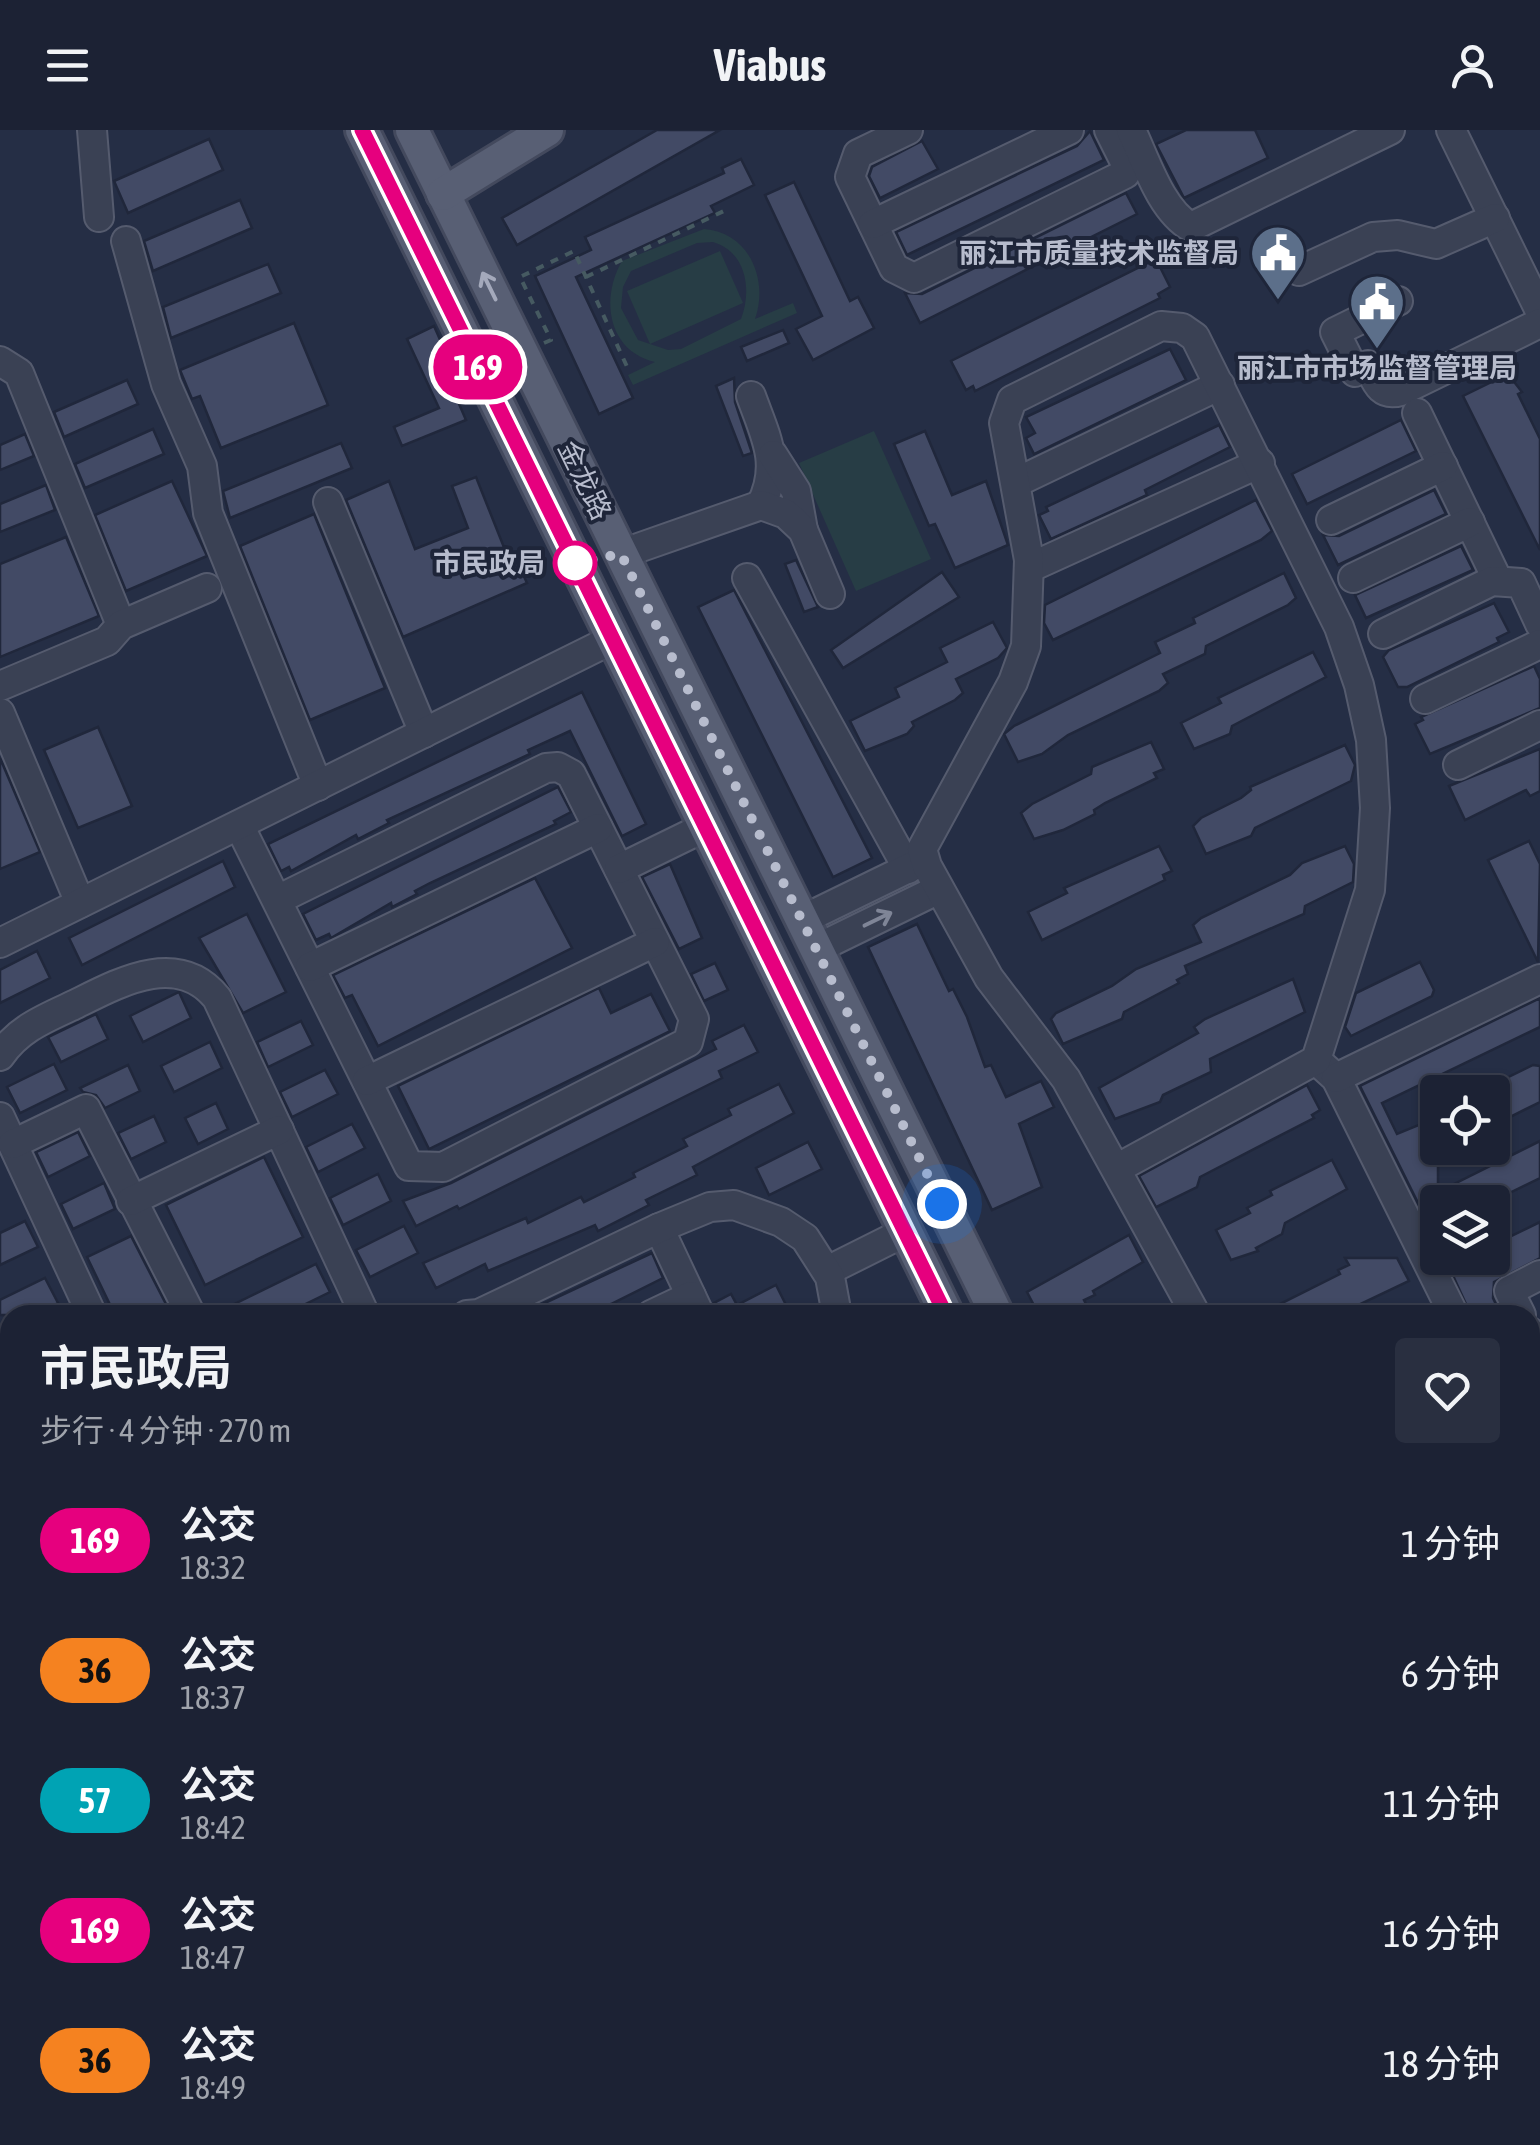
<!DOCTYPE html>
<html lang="zh">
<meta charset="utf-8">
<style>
body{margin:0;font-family:"Asap Condensed","Noto Sans SC",sans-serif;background:#292f40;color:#f1f3f6;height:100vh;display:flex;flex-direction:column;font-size:38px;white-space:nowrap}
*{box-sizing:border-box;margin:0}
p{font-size:32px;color:#a0a4ac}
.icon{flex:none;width:55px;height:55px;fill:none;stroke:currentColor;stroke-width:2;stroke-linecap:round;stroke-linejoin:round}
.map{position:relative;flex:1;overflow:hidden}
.side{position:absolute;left:0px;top:1175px;width:1540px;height:840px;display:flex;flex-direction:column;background:#1c2234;border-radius:30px 30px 0 0;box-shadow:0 2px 8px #0004,0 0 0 2px #3a3f4f}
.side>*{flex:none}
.badge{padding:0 20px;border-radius:32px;font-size:35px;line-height:65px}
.tools{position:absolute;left:1420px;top:945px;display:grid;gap:20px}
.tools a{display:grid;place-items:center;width:90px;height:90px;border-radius:10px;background:#1c2234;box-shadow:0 2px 8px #0004,0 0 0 2px #3a3f4f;font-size:50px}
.you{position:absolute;width:50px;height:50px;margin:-25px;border:8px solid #fff;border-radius:50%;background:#1a73e8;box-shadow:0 0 0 15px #1a73e833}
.map>.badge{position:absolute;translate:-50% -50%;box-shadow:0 0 0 5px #fff}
.round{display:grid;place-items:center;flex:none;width:105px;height:105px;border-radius:10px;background:#292f40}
.overview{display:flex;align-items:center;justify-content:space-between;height:170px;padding:0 40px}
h1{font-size:48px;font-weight:700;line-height:75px}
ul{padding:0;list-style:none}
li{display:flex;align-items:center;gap:30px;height:130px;padding:0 40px}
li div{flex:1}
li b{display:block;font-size:38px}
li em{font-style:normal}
li .badge{min-width:110px;font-weight:700;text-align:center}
header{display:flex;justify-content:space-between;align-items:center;height:130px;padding:0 40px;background:#1c2234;font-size:45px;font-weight:700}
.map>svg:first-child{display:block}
.green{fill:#273d45;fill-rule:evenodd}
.building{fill:#424a65;stroke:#20273b;stroke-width:2.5}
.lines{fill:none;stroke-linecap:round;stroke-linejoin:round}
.minor-casing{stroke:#555b6e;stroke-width:32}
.major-casing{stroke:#43495d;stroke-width:38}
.path{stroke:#465a61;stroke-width:4;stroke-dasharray:8 8;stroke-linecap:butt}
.minor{stroke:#3a4154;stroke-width:28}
.major{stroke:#585f74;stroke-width:32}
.oneway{stroke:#a4a9bb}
.oneway2{stroke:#7f8597}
.line-casing{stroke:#fff;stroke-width:22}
.line{stroke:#e6007e;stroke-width:15}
.walk{stroke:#b7bccd;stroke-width:10;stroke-dasharray:0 18}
.stop-dot{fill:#fff;stroke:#e6007e;stroke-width:5}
.labels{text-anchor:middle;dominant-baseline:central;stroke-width:8;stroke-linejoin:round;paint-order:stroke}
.poi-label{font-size:28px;font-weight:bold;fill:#b7bccd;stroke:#1e2539;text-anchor:end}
.street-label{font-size:28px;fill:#b7bccd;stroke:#1e2539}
.stop-label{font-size:28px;font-weight:bold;fill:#b7bccd;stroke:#1e2539;text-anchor:end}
</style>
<header><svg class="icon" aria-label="menu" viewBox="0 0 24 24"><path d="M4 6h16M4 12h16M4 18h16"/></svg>Viabus<svg class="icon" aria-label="person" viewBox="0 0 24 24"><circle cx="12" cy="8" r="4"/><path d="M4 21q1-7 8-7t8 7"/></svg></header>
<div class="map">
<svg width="1540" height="2015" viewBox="0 0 1540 2015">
<rect width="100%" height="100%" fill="#252e45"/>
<g class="green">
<path d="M704 99C749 102 769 150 755 189L793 173 797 183 633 255 628 245 655 232C608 221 600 169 622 131ZM713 112C747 122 752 161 741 189L681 219 668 220 638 210 621 178 623 157 631 141 697 113Z"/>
<path d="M720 121 743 173 650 214 627 161Z"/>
<path d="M874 301 931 429 856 461 799 333Z"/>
<path d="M10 1320V1431L4 1433 0 1422V1324Z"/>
</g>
<g class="building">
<path d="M657 0H720L517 115 502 88Z"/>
<path d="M1186 0H1255L1268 28 1184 68 1156 14Z"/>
<path d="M1090 1 1104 30 907 125 896 102 1077 16Z"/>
<path d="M209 9 223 40 128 83 114 51Z"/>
<path d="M922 11 938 39 880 68 869 46 872 37Z"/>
<path d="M741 29 754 55 711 76 715 83 576 147 633 268 599 284 535 146 591 120 585 107 724 43 722 38Z"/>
<path d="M794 52 850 171 858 167 874 198 813 230 796 199 822 186 765 65Z"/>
<path d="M1126 63 1137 84 920 193 905 163 922 164Z"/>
<path d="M240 70 252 98 153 141 144 111Z"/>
<path d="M1156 129 1170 157 1158 164 1160 168 975 261 973 256 966 260 951 231Z"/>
<path d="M268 134 281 163 171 208 163 177Z"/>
<path d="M294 193 328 275 221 318 200 266 192 269 180 240Z"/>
<path d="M434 196 464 264 456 267 466 290 402 316 394 297 439 278 407 209Z"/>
<path d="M783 200 789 213 747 231 741 217Z"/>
<path d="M1170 219 1186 250 1034 324 1026 308 1035 303 1026 287Z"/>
<path d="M1508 244 1522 262 1518 264 1540 309V420L1463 266Z"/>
<path d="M734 248 735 272 752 323 743 326 716 256Z"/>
<path d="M127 250 138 274 64 307 54 282Z"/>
<path d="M1401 290 1416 321 1307 374 1292 344Z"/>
<path d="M1219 295 1230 317 1145 360 1147 365 1051 409 1039 385 1048 381 1046 377Z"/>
<path d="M153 299 164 324 85 358 75 334Z"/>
<path d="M925 301 952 365 986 351 1008 415 955 438 935 394 929 396 894 314Z"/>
<path d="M25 304 34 326 0 340V315Z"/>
<path d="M341 313 352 338 230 388 223 361Z"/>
<path d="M476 347 507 425 513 423 527 453 403 507 346 370 389 351 415 419 468 398 452 356Z"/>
<path d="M172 351 207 426 126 461 95 385Z"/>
<path d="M46 355 55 380 0 402V374Z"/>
<path d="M1434 360 1446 384 1338 435 1323 405 1339 406Z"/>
<path d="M1256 370 1272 401 1261 410 1053 510 1044 493 1045 475Z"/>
<path d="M314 384 385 558 310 590 240 416Z"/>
<path d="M66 407 99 486 0 527V434Z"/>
<path d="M1461 416 1473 440 1366 488 1355 465Z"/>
<path d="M796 430 818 477 804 482 785 434Z"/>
<path d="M942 442 959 467 843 538 831 520Z"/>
<path d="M1284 443 1296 468 1288 475 1206 516 1205 524 1163 544 1168 553 1159 561 1068 605 1042 624 1018 632 1004 604 1014 596 1160 523 1155 512 1195 493 1193 488Z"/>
<path d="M734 460 872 728 833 747 698 477Z"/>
<path d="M1494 473 1509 502 1497 508 1499 512 1407 557H1398L1383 527 1389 520Z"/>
<path d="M993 492 1007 518 998 528 956 549 963 563 955 570 912 592 914 596 907 604 865 621 850 591 899 567 895 558 947 532 940 518Z"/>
<path d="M1313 522 1326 547 1232 596 1230 604 1194 619 1181 593 1221 573 1218 568Z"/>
<path d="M1534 536 1540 549V578L1430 624 1415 594 1423 590 1421 587Z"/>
<path d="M582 562 646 694 622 706 570 601 528 620 530 624 387 690 389 693 358 709 356 705 291 741 289 737 281 741 268 714Z"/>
<path d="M98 597 132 676 78 698 44 620Z"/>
<path d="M1151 612 1164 639 1154 643 1157 648 1105 673 1094 680 1095 684 1063 700 1034 709 1021 683 1032 674 1091 644 1092 637Z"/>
<path d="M1345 615 1355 635 1351 651 1255 698 1251 706 1206 724 1193 696 1201 688 1241 668 1251 660 1250 657Z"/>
<path d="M1540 619V661L1530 666 1526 660 1465 690 1449 656Z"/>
<path d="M0 628 40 722 0 739Z"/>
<path d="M558 657 571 682 554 691 556 694 430 753 415 761 417 764 392 777 391 773 331 808 329 804 316 810 303 784Z"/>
<path d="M1529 711 1540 734 1538 832 1488 730Z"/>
<path d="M1159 716 1172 741 1163 745 1165 750 1042 810 1028 782 1067 763 1064 758Z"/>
<path d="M1345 716 1354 734 1353 752 1305 776 1304 784 1185 836 1188 844 1177 850 1179 853 1124 882 1122 889 1063 914 1051 889 1056 883 1112 856 1136 839 1201 812 1193 795 1201 788 1290 745 1302 733Z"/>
<path d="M223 731 235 757 82 835 69 808Z"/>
<path d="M670 734 702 808 679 819 642 747Z"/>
<path d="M535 748 572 818 378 916 352 865 345 868 333 845Z"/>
<path d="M247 784 286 862 243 883 199 808Z"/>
<path d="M917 794 949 861 953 859 967 887 985 937 991 935 1006 967 1041 951 1054 977 1019 994 1042 1057 992 1080 868 817Z"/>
<path d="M37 821 50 848 0 873V840Z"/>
<path d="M1420 832 1434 860 1432 866 1351 906 1345 897 1356 863Z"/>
<path d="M715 833 728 860 704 871 691 844Z"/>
<path d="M1293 849 1305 882 1210 929 1211 942 1163 965 1160 972 1115 989 1099 958 1198 903 1194 897 1205 889Z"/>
<path d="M599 858 611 883 651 864 670 901 429 1019 398 956Z"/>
<path d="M179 862 191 888 143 912 130 886Z"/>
<path d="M1540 868V897L1382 973 1397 1004 1438 987V1062L1540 1011V1048L1491 1072H1438V1091L1429 1095 1360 956Z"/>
<path d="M96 884 108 909 61 932 48 907Z"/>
<path d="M301 891 313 915 268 937 257 912Z"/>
<path d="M744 895 758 922 719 941 722 948 459 1079 457 1076 416 1096 403 1071 451 1053 716 919 712 911Z"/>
<path d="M210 912 222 938 174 962 161 936Z"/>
<path d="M54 934 67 960 20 983 7 957Z"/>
<path d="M128 935 140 961 105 978 96 965 83 962 80 958Z"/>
<path d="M1533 935 1540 936V972L1492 996V962H1478Z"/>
<path d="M325 940 338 964 292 987 280 962Z"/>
<path d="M779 954 794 983 693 1037 697 1045 646 1070 649 1075 598 1101 595 1095 488 1141 485 1134 436 1158 423 1133 526 1088 528 1093 581 1067 584 1072 635 1047 633 1043 687 1016 683 1009 731 985 728 979Z"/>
<path d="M1307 955 1320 980 1312 985 1314 988 1200 1047 1197 1057 1156 1077 1139 1046Z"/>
<path d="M216 973 228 999 198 1014 185 988Z"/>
<path d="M154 986 166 1012 131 1029 118 1003Z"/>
<path d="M352 994 365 1018 318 1042 306 1017Z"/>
<path d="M78 1002 90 1026 48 1047 36 1022Z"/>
<path d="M808 1012 822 1039 769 1065 756 1038Z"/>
<path d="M264 1027 303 1107 205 1155 166 1075Z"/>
<path d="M1332 1030 1347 1059 1285 1093 1282 1104 1256 1118 1258 1121 1231 1130 1216 1100 1250 1083 1247 1078 1272 1065 1270 1061Z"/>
<path d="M378 1044 391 1071 343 1095 330 1068Z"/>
<path d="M104 1053 115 1079 73 1099 61 1074Z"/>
<path d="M25 1091 38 1117 0 1135V1103Z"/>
<path d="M1540 1092V1128L1494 1152 1493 1168 1501 1185H1471L1445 1128H1502L1495 1114Z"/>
<path d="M404 1096 418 1123 370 1147 356 1120Z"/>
<path d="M1129 1105 1143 1132 1093 1161 1095 1165 1084 1170 1086 1174 1063 1185H1039L1027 1162Z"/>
<path d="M131 1106 169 1180 159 1185H115L87 1127Z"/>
<path d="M652 1123 663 1148 611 1174 585 1185H519Z"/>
<path d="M1345 1128H1397L1409 1151 1356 1176 1349 1180 1351 1185H1258L1340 1144 1338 1140 1349 1135Z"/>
<path d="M316 1134 330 1162 283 1185H212Z"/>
<path d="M45 1148 58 1173 34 1185H0V1170Z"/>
<path d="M776 1155 791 1185H717L714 1173 731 1164 737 1175Z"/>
</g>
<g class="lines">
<g class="minor-casing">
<g id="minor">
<path d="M92 0 99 87"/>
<path d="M908 0 858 24 850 47 894 138 914 148 1125 44V32L1109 0"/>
<path d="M1131 0C1145 29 1161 81 1191 97L1390 0"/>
<path d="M1451 0 1540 181"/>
<path d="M873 94 1069 0"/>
<path d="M126 111 166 254 202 336 208 383 318 656"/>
<path d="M1299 141 1373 107 1398 105 1436 114 1495 88"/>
<path d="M1398 171 1335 202 1355 242 1368 235C1376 252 1380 267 1401 261L1540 193"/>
<path d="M0 231 19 243 121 495"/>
<path d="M751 266C765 305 782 334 761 375"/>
<path d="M1417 283 1498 451"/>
<path d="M773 325 796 361 803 400"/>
<path d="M1017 352 1220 255"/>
<path d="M328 372 424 603"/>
<path d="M1331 390 1443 336"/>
<path d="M621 424 761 375 786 384 803 400 830 464"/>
<path d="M1029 438 1260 333"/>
<path d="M747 448 908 739"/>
<path d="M1353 448 1470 392"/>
<path d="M1383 504 1492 451 1521 453 1540 494"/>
<path d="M0 556 107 511 121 495 207 458"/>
<path d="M1425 569 1540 514"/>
<path d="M0 583 80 773"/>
<path d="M1458 635 1540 595"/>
<path d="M239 695 409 1036 443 1037 688 912 694 889 571 644 558 637 546 638 277 770"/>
<path d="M619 739 705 697"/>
<path d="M802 790 923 731"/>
<path d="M0 813 613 509"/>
<path d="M816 819 939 759"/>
<path d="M310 837 598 698"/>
<path d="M0 926C19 898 46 888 76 874 120 852 178 820 217 868L365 1185"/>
<path d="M1316 930 1336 948 1454 1185"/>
<path d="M1336 948 1540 849"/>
<path d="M367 951 655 812"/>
<path d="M0 987 92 1185"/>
<path d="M13 1014 86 979 191 1185"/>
<path d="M1116 1039 1316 930 1370 760 1375 678 1371 610 1359 555 1339 497 1195 207 1182 198 1161 196 1012 270 1004 293 1029 430 1026 516 1013 552 922 719 927 736 989 848 1066 949 1196 1185"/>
<path d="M131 1071 279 1000"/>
<path d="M659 1098 700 1185"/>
<path d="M827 1141 905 1102"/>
<path d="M467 1185 479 1184 659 1098 710 1077 734 1075 781 1092 805 1108 830 1147 837 1185"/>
<path d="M651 1185 691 1166"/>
<path d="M1521 1185 1509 1161 1540 1145"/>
<path d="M1530 1202 1540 1222"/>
<path d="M1530 1337 1540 1358"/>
<path d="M0 1503 10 1525"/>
<path d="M1530 1545 1540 1539"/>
<path d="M0 1717 10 1712"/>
<path d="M1530 1748 1540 1743"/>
<path d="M0 1819 10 1814"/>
<path d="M59 2005 64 2015"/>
<path d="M305 2005 311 2015"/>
<path d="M346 2005 355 2015"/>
<path d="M869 2005 872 2015"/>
<path d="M556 2015 576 2005"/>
<path d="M615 2015 635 2005"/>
<path d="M926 2015 946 2005"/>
<path d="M1094 2015 1114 2005"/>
<path d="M1244 2015 1263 2006"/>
</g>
</g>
<g class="major-casing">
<g id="major">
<path d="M362 0 947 1185"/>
<path d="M412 0 997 1185"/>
<path d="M443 64 547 0"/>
<path d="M1352 2005 1356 2015"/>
<path d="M1401 2005 1406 2015"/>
</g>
</g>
<g class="path">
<path d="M586 147 728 79"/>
<path d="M544 213 551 210 520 147 574 121 629 241"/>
</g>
<use href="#minor" class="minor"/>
<use href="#major" class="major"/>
</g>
<defs><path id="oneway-shaft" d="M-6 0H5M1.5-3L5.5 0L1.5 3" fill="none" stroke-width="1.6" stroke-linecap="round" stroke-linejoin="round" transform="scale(2.5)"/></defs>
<use class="oneway" href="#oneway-shaft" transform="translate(489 156) rotate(-116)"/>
<use class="oneway2" href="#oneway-shaft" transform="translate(878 789) rotate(-26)"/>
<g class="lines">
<g class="line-casing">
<path id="line" d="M362 0 946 1185"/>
</g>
<use href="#line" class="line"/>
<path class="walk" d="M575 433 621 424 942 1074"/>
</g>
<defs>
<g id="civic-pin" transform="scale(2.875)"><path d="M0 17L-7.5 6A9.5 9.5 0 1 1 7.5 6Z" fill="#5c6f8a" stroke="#1e2539"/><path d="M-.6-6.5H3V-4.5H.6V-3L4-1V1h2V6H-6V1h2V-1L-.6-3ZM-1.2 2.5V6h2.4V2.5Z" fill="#fff"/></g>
</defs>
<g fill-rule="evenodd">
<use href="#civic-pin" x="1278" y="123"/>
<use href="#civic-pin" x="1377" y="172"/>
</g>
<circle class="stop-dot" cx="575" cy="433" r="20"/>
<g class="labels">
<g class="poi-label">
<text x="1239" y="123">丽江市质量技术监督局</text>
<text x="1377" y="238" text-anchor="middle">丽江市市场监督管理局</text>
</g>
<g class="street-label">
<text transform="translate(585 350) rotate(64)">金龙路</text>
</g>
<g class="stop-label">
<text x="545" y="433">市民政局</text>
</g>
</g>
</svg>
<div class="tools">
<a><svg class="icon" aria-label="locate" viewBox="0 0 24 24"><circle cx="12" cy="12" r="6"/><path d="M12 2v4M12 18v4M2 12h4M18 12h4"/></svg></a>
<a><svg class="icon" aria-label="layers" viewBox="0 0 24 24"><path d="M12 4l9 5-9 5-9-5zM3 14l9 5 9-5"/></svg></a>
</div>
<div class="you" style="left:942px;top:1074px"></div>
<b class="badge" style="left:478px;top:237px;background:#e6007e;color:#fff">169</b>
<section class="side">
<div class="overview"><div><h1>市民政局</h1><p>步行 · 4 分钟 · 270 m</p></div><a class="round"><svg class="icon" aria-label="heart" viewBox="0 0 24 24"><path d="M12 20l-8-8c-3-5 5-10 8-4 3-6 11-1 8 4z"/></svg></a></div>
<ul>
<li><span class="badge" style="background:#e6007e;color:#fff">169</span><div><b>公交</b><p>18:32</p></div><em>1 分钟</em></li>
<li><span class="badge" style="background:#f58220;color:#111">36</span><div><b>公交</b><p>18:37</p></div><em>6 分钟</em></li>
<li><span class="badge" style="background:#00a3b4;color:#fff">57</span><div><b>公交</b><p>18:42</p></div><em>11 分钟</em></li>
<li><span class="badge" style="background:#e6007e;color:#fff">169</span><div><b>公交</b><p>18:47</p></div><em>16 分钟</em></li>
<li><span class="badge" style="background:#f58220;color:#111">36</span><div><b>公交</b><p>18:49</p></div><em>18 分钟</em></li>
</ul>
</section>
</div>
